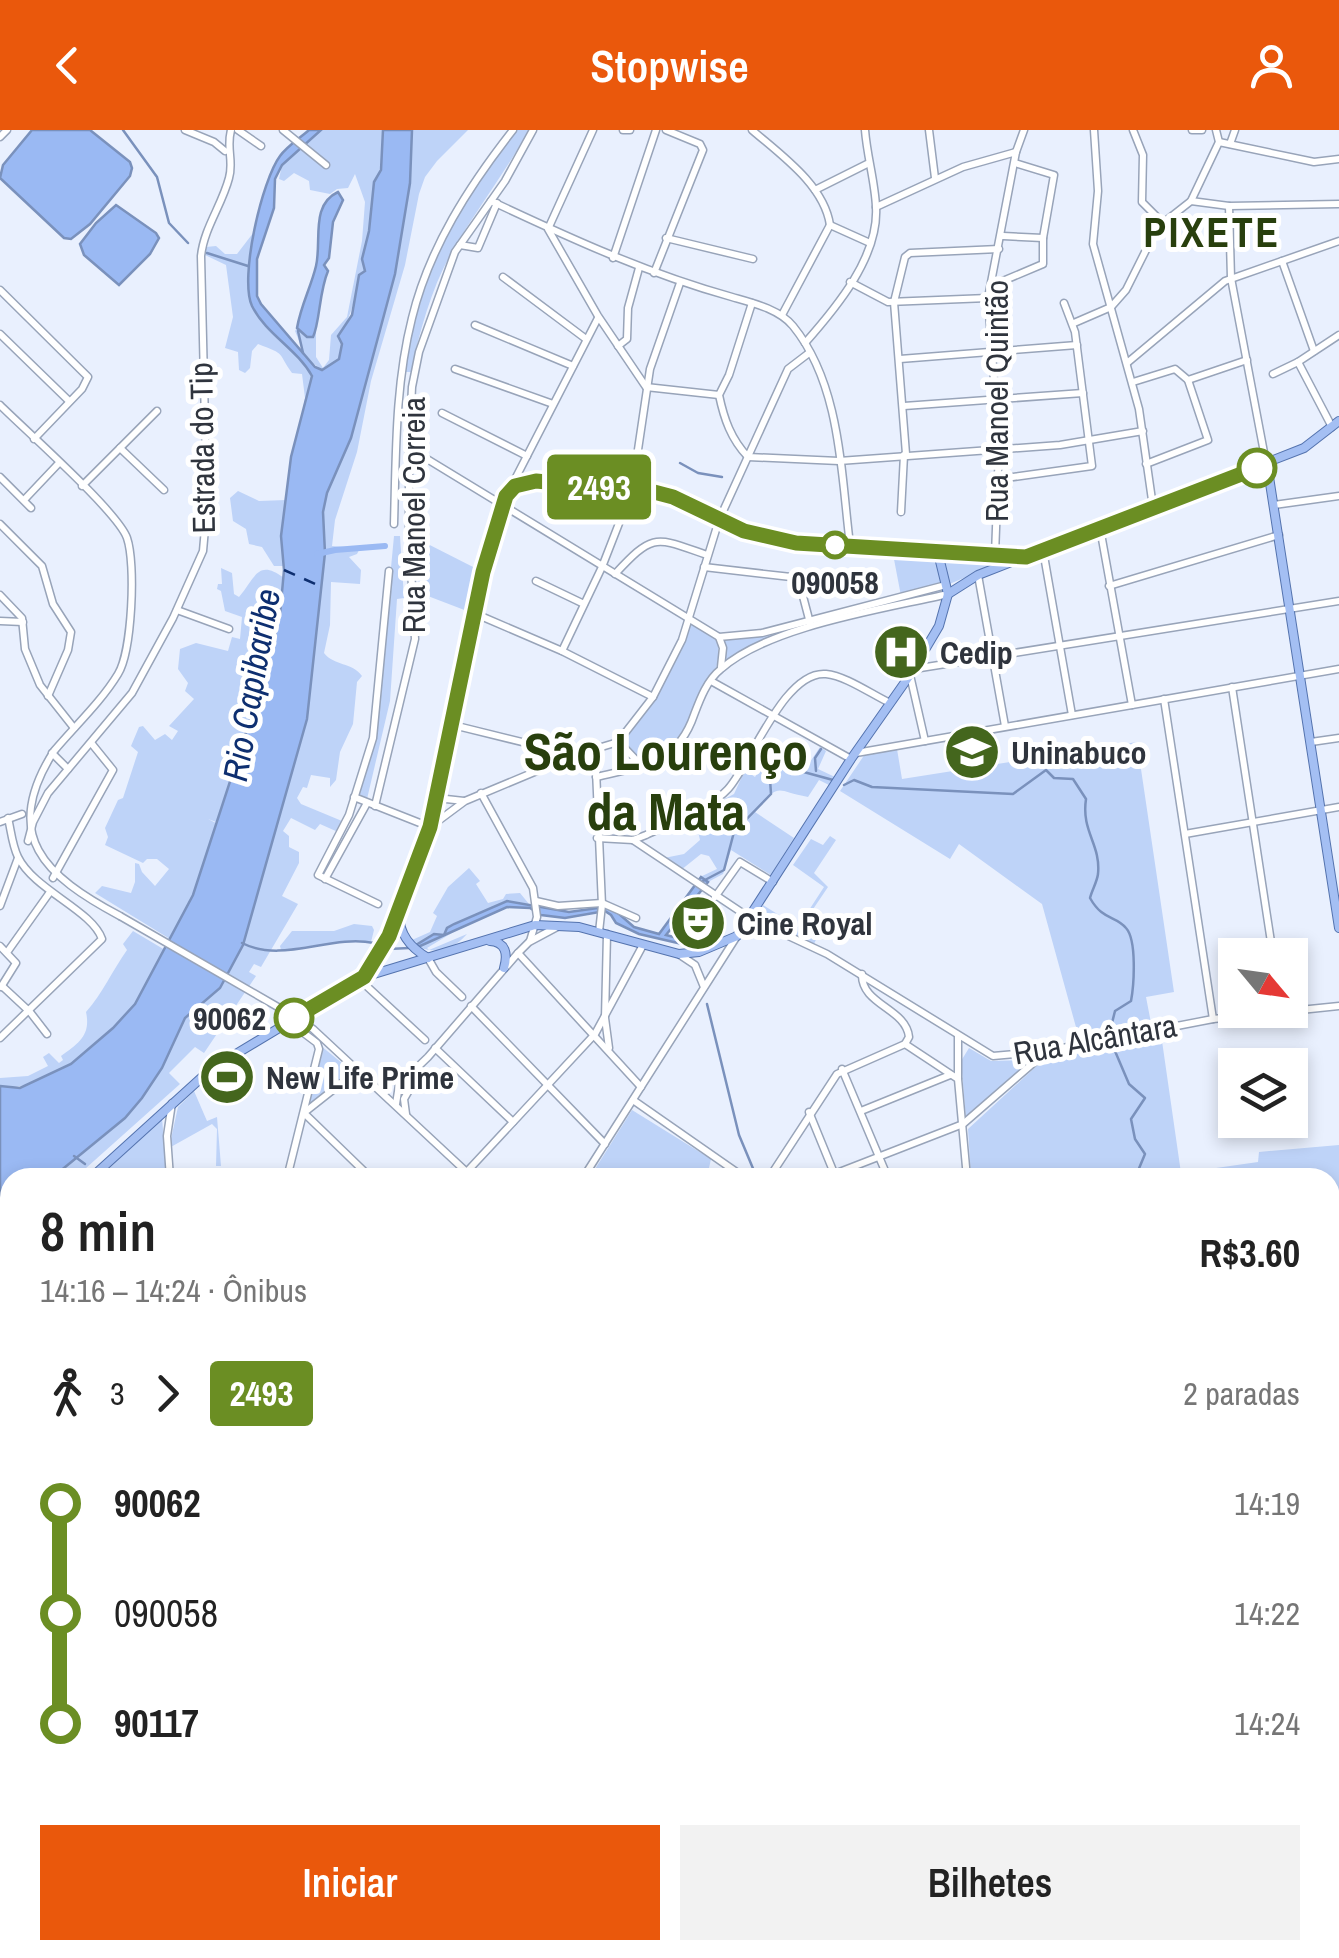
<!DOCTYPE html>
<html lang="pt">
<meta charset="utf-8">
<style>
body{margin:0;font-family:"Archivo Narrow",sans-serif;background:#f2f2f2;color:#222;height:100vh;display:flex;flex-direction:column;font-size:38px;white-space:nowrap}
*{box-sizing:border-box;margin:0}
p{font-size:32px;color:#767676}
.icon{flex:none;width:55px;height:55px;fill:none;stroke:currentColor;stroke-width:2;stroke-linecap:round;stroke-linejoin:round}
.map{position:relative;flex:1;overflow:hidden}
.details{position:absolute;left:0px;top:1038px;width:1340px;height:792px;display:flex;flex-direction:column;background:#fff;border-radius:30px 30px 0 0;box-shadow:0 5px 15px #0003}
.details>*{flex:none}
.badge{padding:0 20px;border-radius:8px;font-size:35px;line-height:65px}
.needle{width:65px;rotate:119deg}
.buttons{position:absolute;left:1218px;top:808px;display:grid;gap:20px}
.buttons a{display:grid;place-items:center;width:90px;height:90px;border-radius:0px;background:#fff;box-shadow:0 5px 15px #0003;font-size:50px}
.map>.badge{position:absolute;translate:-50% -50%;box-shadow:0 0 0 5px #fff}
.legs{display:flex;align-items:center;gap:15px;height:110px;padding:0 40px;font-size:32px}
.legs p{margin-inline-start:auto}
.head{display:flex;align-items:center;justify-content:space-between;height:170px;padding:0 40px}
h1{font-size:55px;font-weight:600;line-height:75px}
.button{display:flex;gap:20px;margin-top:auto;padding:20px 40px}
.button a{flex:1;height:115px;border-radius:0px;background:#ea580c;color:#fff;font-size:40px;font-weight:600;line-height:115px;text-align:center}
.button a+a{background:#f2f2f2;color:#222}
ul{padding:0 40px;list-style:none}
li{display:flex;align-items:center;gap:35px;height:110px;font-size:38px}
li i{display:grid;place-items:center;width:15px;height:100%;margin:0 12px;background:currentColor}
li i::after{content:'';width:25px;height:25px;margin:-12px;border:8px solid;border-radius:50%;background:#fff}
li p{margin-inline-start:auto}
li:first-child i{background:linear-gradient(#0000 50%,currentColor 0)}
li:last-child i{background:linear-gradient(currentColor 50%,#0000 0)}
header{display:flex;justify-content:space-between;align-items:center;height:130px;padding:0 40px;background:#ea580c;color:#fff;font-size:45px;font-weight:600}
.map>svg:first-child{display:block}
.green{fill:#bed3f8}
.water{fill:#9ab9f3;stroke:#7a91bc;stroke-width:2.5}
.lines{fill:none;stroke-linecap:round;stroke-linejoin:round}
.stream{stroke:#7a91bc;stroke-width:2.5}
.canal{stroke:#9ab9f3;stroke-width:6}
.ferry{stroke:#0e2f70;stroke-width:2.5;stroke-dasharray:12 10;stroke-linecap:butt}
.minor-casing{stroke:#98a4b9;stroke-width:9}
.major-casing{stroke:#5473ae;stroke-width:10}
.minor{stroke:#fff;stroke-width:6}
.major{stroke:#a4bff3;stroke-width:8}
.minor-bridge-casing{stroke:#98a4b9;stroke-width:9;stroke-linecap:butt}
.minor-bridge{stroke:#fff;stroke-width:6}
.line-1-casing{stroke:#fff;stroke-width:22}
.line-1{stroke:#6b8e23;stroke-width:15}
.stop-1-dot{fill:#fff;stroke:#6b8e23;stroke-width:5}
.labels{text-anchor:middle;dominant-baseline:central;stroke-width:10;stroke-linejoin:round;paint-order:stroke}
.street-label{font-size:32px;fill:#2f343d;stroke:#fff}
.stop-label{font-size:32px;font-weight:bold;fill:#2f343d;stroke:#fff}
.poi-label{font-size:32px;font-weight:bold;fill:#2f343d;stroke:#fff;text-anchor:start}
.water-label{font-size:35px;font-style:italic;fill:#0e2f70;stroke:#fff}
.district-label{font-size:42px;font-weight:bold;letter-spacing:2.5px;fill:#283f0d;stroke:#fff}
.town-label{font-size:52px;font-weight:bold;fill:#283f0d;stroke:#fff}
</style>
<header><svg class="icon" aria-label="back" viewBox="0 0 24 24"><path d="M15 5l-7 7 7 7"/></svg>Stopwise<svg class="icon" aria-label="person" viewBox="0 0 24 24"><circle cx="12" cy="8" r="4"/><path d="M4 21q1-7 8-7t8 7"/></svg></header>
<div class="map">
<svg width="1339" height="1828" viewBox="0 0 1339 1828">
<rect width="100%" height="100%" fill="#e9f0fe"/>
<g class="green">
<path d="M321 0H383C382 45 371 90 363 134L365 141C353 164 354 186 338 206L342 214 339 229 322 240 306 228 295 201 297 198 308 207H313L316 201V227L323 238 329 230 331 205 347 187 362 111 365 72 355 44 348 58 337 59 330 64 310 60 309 51 294 43 284 51 279 49 282 35Z"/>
<path d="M412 0H468L437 31 425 47 419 64 405 135 371 251 357 322 335 390 332 416 360 418 357 424 349 427 361 440 360 454 331 452 330 495 324 523C334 536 352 532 362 546L357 552 353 594 340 622 336 650 330 657V648L311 645 307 658 303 657 297 668 301 674 342 691 338 702 320 694 315 700 291 688 283 701 289 706V717L299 722V733L282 766 298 774 261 837 254 834 249 842 256 846 204 923 195 917 169 943 180 954 76 1047 53 1048 125 988 162 938 185 888 220 858 243 815 307 589 325 423 323 382 327 363 351 307 395 144 410 53Z"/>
<path d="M514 0H529C506 41 478 78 454 118 432 156 420 199 411 242H403C416 177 437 114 471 57 483 37 500 19 514 0Z"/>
<path d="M257 98C245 144 239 170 276 206 290 219 303 229 312 246L302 284 305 268 302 244 292 243C277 222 287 225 258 214L252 221 250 238 245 243 239 240 238 222 225 218 233 187 226 135 205 125 206 117 216 116 225 124H237Z"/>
<path d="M238 361 259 371 286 370 281 406 283 436H274L262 417 249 414 246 399 233 391 230 368Z"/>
<path d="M394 406H400L404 468 397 469 390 571 367 669 355 665 375 606Z"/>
<path d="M414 407 477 439 467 481 420 463Z"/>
<path d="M893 424 1007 430 947 455 948 464 806 499 765 512 721 538 723 525 719 507 741 506 901 466Z"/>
<path d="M221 438 232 443 234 464 239 467C255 449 257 428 284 448 282 493 273 544 251 584L259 589 219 693 208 689 218 694 206 746 170 809 95 763 102 756 131 763 135 752V733L139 734 142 742 155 756 169 739 157 729H147L143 733 105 715 108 707 105 698 118 670 123 668 138 622 131 616 139 597 143 596 155 610 165 604 172 610 178 601 169 596 194 569 185 561 188 553 178 539 180 519 196 513 228 521 232 507 240 509 242 487 225 481 221 461 217 459 218 454H222Z"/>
<path d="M691 494 716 508C729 536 688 608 664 625 657 629 649 631 642 633L621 612 655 568Z"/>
<path d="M1137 612 1174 862 1146 867 1151 893 1079 908 1042 774 959 714 950 729 840 661 865 624 897 619 902 649Z"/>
<path d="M820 617 826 621 818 639 835 647 829 655 819 650 808 667C774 661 781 651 755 682L794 708 771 745 731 720 723 744 708 752 700 747 717 739 709 726 701 724 681 740 664 728 684 724 700 710 697 697 692 699 686 689 734 664 745 640 755 647 766 630 770 633 774 626 804 641Z"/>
<path d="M830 706 836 710 814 743 828 757 803 794 807 797 805 800 814 806 819 803 814 814 765 796 758 784 763 775 798 797 824 757 793 735 811 709 823 715Z"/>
<path d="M469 738 480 751 476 754 488 773 503 769 506 764 520 763 529 774 505 771 447 798 445 806 460 798 427 818 429 820 467 804C452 821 436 824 418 817L443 806 434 804 416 815 412 810 430 802 437 786 433 783 448 757Z"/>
<path d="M354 794 372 796 374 800 371 812 356 810 281 820 280 816 292 801H334Z"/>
<path d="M133 801 165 820C156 838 147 858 135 875 109 908 45 965 0 956V948L28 946 48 936 43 927 49 923 59 933 63 930 61 926C79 913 91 905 86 882 103 863 112 841 127 820L123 814Z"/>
<path d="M1161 904 1181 1043 1258 1032 1259 1022 1339 1015V1828H1226L1221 1820H1330V1048L971 1047 968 999 1042 931 1049 933 1055 924Z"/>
<path d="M321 916 353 942 304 983Z"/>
<path d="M969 918 991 931 1032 930 966 989 961 931Z"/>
<path d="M194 961 207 991 217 987 221 1036H216L217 999 212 994 169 1018 178 977Z"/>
<path d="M632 980 711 1029 707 1047H590Z"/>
<path d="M162 988 167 1047 99 1048Z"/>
<path d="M281 1820H457L463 1828H277Z"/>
<path d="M782 1820H1207L1212 1828H781Z"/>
</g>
<g class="water">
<path d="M32 0H90L130 32 132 38 130 46 90 94 71 109 64 108 0 48 3 35Z"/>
<path d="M309 0H321L282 35 275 49 274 78 257 129V166L261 174 315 237 322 240 339 229 342 214 338 206 352 185 359 145 365 141 362 129 369 101 374 52 381 40 383 0H412L410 53 395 144 351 308 327 363 323 382 325 423 307 589 243 815 220 858 185 888 162 938 142 968 125 988 53 1047 10 1048V1083L0 1091V956L20 958 71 934 113 898 135 874 193 765 267 538 280 484 284 440 281 406 291 327 312 246C297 219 266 204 252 176 239 148 262 50 280 26 287 16 300 8 309 0Z"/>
<path d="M338 62 343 70 333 92 329 128 324 135 328 141C319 162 320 192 313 207H307L297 198C301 175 311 157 316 136 322 111 310 75 338 62Z"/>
<path d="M116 75 156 103 159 108 150 124 119 155 84 125 80 114 96 93Z"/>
<path d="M701 747 708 752 666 805 689 811 695 817 639 804 616 793 611 785 605 781 565 788 541 785 530 778 507 777 418 817 416 815 434 804 444 805 447 798 454 794 507 771 569 782 605 777 618 783 634 797 659 804Z"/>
</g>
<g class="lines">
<g class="stream">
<path d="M123 0 157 47 169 93 188 113"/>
<path d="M207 123 248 136"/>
<path d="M298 201 303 223"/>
<path d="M680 333 698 343 722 347"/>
<path d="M816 641 815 628 821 619"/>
<path d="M844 655 854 650 872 657 1013 664 1046 640 1054 648 1073 649 1086 669C1081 702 1101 714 1098 744 1097 752 1092 760 1090 768 1103 791 1115 785 1126 798 1137 810 1134 855 1131 871L1115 881 1110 901"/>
<path d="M703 751 724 740 734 702 771 664 770 649 778 635 833 650"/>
<path d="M242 813C283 834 330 804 374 813"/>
<path d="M389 819 409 818"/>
<path d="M707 874 739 1005 757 1048"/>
<path d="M1112 914 1129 954 1145 968 1131 989 1135 1009 1145 1024 1135 1048"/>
<path d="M74 1026 85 1034"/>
<path d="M1330 1343 1339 1359"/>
<path d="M1184 1820 1189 1828"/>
<path d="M906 1828 909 1820"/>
</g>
<path class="canal" d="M317 424 335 420 385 416"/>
<path class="ferry" d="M284 440 322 457"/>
<g class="minor-casing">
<g id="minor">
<path d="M185 0 214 12 225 21"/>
<path d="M238 0 261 16"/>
<path d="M283 0 326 35"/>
<path d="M593 0 548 99 598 186 646 257 719 265"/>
<path d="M623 0H630"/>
<path d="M752 0C781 25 824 55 830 95"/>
<path d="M929 0 935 48"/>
<path d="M1094 0 1098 61 1093 114 1139 279 1153 377"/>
<path d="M1133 0 1143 25 1142 72 1163 93"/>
<path d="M1192 0H1202"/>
<path d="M0 7 7 0"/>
<path d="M1219 12 1314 32 1339 29"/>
<path d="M1230 14 1235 0"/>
<path d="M815 60 867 34"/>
<path d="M491 71C572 109 646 143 732 167 753 173 779 179 793 196 841 255 841 344 850 415"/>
<path d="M1191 71 1229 76 1339 74"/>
<path d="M1229 76 1231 148 1266 333"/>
<path d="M876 77 963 37 1016 22"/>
<path d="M830 95 870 113"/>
<path d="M1003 106 1043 108"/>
<path d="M666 108 753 129"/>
<path d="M460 115 478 118 497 73"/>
<path d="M613 128 656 0"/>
<path d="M1282 131 1314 221"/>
<path d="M654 143 703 20 700 14 666 0"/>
<path d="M503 147 586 209"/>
<path d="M850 152 888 172 988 168"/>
<path d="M991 156 1043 134V108L1054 45 1015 33"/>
<path d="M0 160 88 247 82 259 34 309"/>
<path d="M752 173 729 245 719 265C724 289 731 309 748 327L839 331 1060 315 1143 301"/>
<path d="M782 185 830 95"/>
<path d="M1074 193 1111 177 1126 160 1152 108 1163 93 1191 71 1219 12 1216 0"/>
<path d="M475 195 573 236"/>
<path d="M0 204 69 271"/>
<path d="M805 213C836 178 879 127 876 77 875 52 867 26 865 0"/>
<path d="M618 216 627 209 628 178 639 138"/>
<path d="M900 229 1077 215"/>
<path d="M1298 232 1332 297"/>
<path d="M1127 233 1225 151 1339 111"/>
<path d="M455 239 553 274"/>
<path d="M1273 244 1298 232 1339 205"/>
<path d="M1133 252 1175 239 1188 250 1247 230"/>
<path d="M0 275C25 300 118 382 127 408 136 434 132 521 118 544 101 572 75 596 54 621 0 706 45 746 120 786"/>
<path d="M904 276 1083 263"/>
<path d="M442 283 527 326"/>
<path d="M120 318 164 360"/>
<path d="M409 318 719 507 762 503 946 455"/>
<path d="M906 324 894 172 905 127 910 123 999 119"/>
<path d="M1146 334 1208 310 1188 250"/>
<path d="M0 347 31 378"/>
<path d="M999 349 1092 336 1075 202 1064 173"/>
<path d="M82 356 157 281"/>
<path d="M510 359 598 188"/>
<path d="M24 370 59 333"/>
<path d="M1274 375 1339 366"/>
<path d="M901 382 904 325"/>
<path d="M0 394 42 436 53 474 71 502 68 520 48 566"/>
<path d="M394 394C396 325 395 255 412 188 429 118 469 56 513 0"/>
<path d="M1100 398 1132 575"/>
<path d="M1043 420 1072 585"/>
<path d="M995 425 999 319 988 168 1016 22 1024 0"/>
<path d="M704 437 791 447 800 455 810 493"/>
<path d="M615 444C654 402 655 407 707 425"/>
<path d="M978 445 1005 596"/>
<path d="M536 451 584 474"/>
<path d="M1109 456 1279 405"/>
<path d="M0 465 22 488 25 519 40 555 74 598"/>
<path d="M177 480 229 499"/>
<path d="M476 484 562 521 653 567"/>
<path d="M0 491 23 492"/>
<path d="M719 507 723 518 721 537"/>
<path d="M562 521 602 437 632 360 650 239 680 153"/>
<path d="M914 539 1339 471"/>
<path d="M910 545 925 611"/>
<path d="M711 551 851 629"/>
<path d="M1232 557 1273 825"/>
<path d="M1164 569 1213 889"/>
<path d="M453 595 575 625 618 612"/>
<path d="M618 612 653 567 682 510 719 390 788 239 809 223"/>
<path d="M619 612 641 635"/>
<path d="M1311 612 1339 608"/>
<path d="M590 620 596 640 602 775 599 802"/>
<path d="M52 623 68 639"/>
<path d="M856 623 1339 539"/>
<path d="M596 647C641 636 677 635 694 585 700 569 707 550 721 539 769 496 884 479 948 464"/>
<path d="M481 663 533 758 537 787 530 811"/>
<path d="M354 667 430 697 465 671 575 625"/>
<path d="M437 668 464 671"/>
<path d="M375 676 415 509 409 405V318L412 257 419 222 455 122 505 51 533 0"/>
<path d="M0 692 22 684"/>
<path d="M1185 704 1339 677"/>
<path d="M597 708 633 710 646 705C669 694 711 678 728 659 751 634 784 540 826 544 846 546 871 564 890 573"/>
<path d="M633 710 750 788 827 824 993 926 1047 921 1213 889 1339 876"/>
<path d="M28 711 33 692 48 663 132 563 173 488 203 421 207 376 201 126C204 98 222 75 229 48 234 31 226 19 231 0"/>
<path d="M53 748 113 640 92 614"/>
<path d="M325 749 367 673"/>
<path d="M715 767 740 732 773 752"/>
<path d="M536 771 558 776 602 773 636 788"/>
<path d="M378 774 318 745 349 685 373 608 389 441"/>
<path d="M0 776 18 728"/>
<path d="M607 804 605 888 609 918"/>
<path d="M0 816 16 833 1 857"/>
<path d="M8 821 50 762"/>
<path d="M518 823 641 957"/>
<path d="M680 825 695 835 704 857"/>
<path d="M428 828 436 842 462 867"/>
<path d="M862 844C861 875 906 878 909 907L905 914"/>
<path d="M360 850 425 910"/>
<path d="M2 856 30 882 47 904"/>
<path d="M471 876 605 1014"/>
<path d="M0 908 102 809C92 780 34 760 18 727 12 715 11 700 8 688"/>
<path d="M435 918 513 992"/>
<path d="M356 939 473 1048"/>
<path d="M842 939 888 1048"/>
<path d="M958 948V906"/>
<path d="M633 970 745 1048"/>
<path d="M396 974 399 955 428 927 518 823 529 812 557 797"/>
<path d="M861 981 950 945"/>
<path d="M305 982 343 952"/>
<path d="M809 982 836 1048"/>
<path d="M304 983 371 1048"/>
<path d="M406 984 404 969 420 941"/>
<path d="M170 1048 167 1006 172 973"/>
<path d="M287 1048 319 919 317 913 289 892"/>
<path d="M461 1048 595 904 643 815"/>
<path d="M583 1048 737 806"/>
<path d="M769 1048 837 944 905 914 958 949 967 1048"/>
<path d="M824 1048 963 994 1046 922"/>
<path d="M955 1048 967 1043"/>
<path d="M0 1153 10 1144"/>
<path d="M0 1168 10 1167"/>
<path d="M0 1601 10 1696"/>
<path d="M0 1771 10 1770"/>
<path d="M24 1820 25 1828"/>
<path d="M464 1820 468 1828"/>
<path d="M1214 1820 1219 1828"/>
<path d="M95 1828V1820"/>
<path d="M158 1828V1820"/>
<path d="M175 1828 185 1820"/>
<path d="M473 1828 480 1820"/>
<path d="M698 1828V1820"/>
<path d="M724 1828 725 1820"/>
</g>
</g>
<g class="major-casing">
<g id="major">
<path d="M1267 334 1339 798"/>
<path d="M948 464 978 445 1304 318 1339 291"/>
<path d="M399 784C399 805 411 818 428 828"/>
<path d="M490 811C506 812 508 824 504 838"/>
<path d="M364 847 383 820 430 697 483 442 503 374 515 356 536 351H554L654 362 673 367 745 401 795 413 1026 427"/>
<path d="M91 1048 211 939 364 847 535 795 579 797 679 824 699 822 737 806 851 629 910 545 939 496 948 464 938 423"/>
<path d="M0 1129 10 1121"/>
</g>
</g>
<use href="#minor" class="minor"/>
<use href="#major" class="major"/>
<g class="minor-bridge-casing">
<path id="minor-bridge" d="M120 786 290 884 313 899 356 939"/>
</g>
<use href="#minor-bridge" class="minor-bridge"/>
</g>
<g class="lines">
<g class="line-1-casing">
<path id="line-1" d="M294 888 364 847 389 806 430 697 483 442 506 366 515 356 536 351 654 362 673 367 744 401 796 413 1026 427 1257 338"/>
</g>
<use href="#line-1" class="line-1"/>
</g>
<defs>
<g id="hospital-disc" transform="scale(2.875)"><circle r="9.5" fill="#44661d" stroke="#fff"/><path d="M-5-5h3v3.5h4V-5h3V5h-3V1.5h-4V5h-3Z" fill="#fff"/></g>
<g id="university-disc" transform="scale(2.875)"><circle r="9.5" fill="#44661d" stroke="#fff"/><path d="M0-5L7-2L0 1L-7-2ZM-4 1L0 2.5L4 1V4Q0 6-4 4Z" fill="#fff"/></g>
<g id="theatre-disc" transform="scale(2.875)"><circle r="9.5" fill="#44661d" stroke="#fff"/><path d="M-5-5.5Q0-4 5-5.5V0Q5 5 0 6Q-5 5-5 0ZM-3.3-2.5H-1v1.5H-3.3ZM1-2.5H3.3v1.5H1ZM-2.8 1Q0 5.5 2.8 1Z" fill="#fff"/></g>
<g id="stadium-disc" transform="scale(2.875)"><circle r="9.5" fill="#44661d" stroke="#fff"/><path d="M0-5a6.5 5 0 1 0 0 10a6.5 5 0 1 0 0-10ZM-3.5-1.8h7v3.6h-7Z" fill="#fff"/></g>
</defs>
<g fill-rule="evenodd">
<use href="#hospital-disc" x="901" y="522"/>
<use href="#university-disc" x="972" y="622"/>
<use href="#theatre-disc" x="698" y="793"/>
<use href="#stadium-disc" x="227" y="947"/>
</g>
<g class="stop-1-dot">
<circle cx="1257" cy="338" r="18"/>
<circle cx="835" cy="415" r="12"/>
<circle cx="294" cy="888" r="18"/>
</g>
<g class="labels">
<g class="street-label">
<text transform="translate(996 271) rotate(-90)">Rua Manoel Quintão</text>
<text transform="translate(202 318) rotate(-91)">Estrada do Tip</text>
<text transform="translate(413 385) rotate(-90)">Rua Manoel Correia</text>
<text transform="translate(1095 909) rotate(-10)">Rua Alcântara</text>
</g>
<g class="stop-label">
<text x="835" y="452">090058</text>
<text x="266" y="888" text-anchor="end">90062</text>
</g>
<g class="poi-label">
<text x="940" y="522">Cedip</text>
<text x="1011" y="622">Uninabuco</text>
<text x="737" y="793">Cine Royal</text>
<text x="266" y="947">New Life Prime</text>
</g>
<g class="water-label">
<text transform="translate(251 555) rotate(-80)">Rio Capibaribe</text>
</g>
<g class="district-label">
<text x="1212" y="102">PIXETE</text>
</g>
<g class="town-label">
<text x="666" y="621">São Lourenço<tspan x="666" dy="60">da Mata</tspan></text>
</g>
</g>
</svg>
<div class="buttons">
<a><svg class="needle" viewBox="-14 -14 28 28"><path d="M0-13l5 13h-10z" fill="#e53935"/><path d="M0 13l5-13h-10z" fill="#767676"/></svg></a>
<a><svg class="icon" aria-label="layers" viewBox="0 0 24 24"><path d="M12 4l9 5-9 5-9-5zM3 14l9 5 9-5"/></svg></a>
</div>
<b class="badge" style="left:599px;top:357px;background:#6b8e23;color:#fff">2493</b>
<section class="details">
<div class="head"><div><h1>8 min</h1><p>14:16 – 14:24 · Ônibus</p></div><b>R$3.60</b></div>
<div class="legs"><svg class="icon" aria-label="walk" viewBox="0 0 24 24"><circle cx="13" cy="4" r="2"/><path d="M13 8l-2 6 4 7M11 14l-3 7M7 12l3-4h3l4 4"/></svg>3<svg class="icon" aria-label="forward" viewBox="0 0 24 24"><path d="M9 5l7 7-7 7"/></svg><b class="badge" style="background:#6b8e23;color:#fff">2493</b><p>2 paradas</p></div>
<ul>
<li><i style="color:#6b8e23"></i><b>90062</b><p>14:19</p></li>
<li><i style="color:#6b8e23"></i><span>090058</span><p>14:22</p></li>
<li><i style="color:#6b8e23"></i><b>90117</b><p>14:24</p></li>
</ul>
<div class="button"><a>Iniciar</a><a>Bilhetes</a></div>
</section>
</div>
